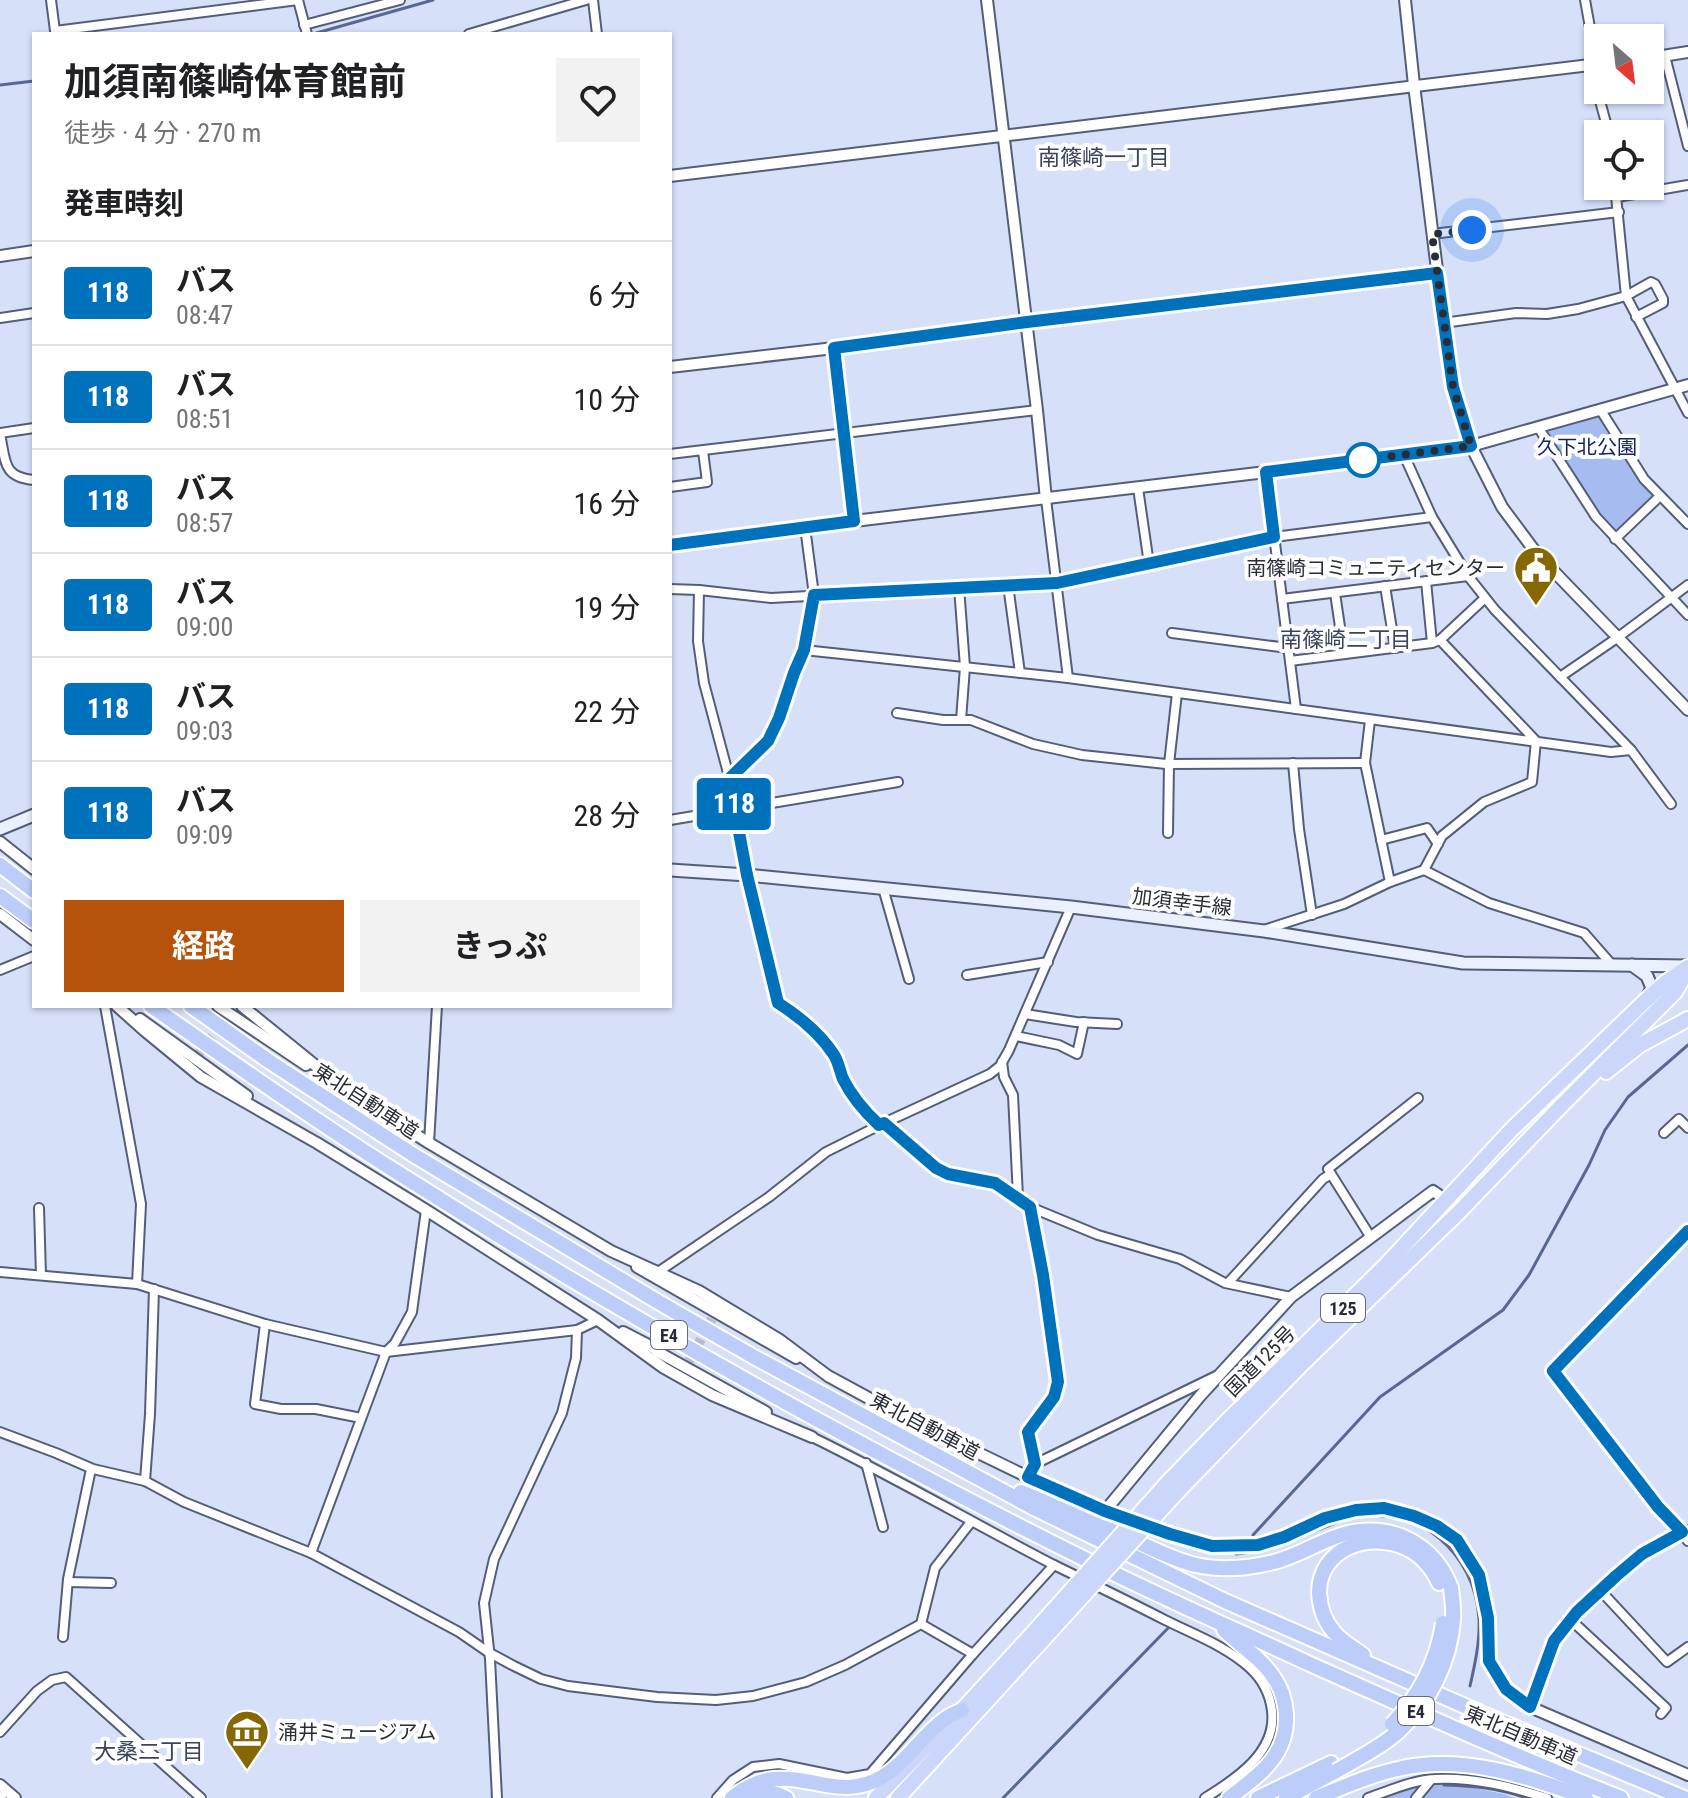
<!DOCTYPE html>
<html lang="ja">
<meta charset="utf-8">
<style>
body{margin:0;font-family:"Roboto Condensed","Noto Sans JP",sans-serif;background:#f2f2f2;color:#202124;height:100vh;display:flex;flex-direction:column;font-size:30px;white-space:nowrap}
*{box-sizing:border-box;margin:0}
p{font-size:26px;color:#757577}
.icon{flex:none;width:44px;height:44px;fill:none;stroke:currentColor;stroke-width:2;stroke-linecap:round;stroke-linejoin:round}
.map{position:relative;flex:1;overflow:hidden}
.side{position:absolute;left:32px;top:32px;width:640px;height:976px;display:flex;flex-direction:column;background:#fff;border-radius:0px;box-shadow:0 2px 6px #0004}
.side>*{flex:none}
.badge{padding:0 16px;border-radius:6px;font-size:28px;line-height:52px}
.needle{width:52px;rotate:152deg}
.fabs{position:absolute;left:1584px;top:24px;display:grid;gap:16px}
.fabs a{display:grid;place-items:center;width:80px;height:80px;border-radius:0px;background:#fff;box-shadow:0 2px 6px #0004;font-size:40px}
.you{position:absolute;width:40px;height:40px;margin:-20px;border:6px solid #fff;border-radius:50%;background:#1a73e8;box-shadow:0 0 0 12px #1a73e833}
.map>.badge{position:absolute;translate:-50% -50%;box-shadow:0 0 0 4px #fff}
h2{padding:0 32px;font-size:30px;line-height:72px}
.round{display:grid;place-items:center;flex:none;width:84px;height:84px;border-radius:0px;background:#f2f2f2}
.head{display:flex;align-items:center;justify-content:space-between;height:136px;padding:0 32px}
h1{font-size:38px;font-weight:700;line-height:60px}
.button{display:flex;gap:16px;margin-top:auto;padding:16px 32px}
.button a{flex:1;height:92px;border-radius:0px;background:#b45309;color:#fff;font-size:32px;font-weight:700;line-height:92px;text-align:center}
.button a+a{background:#f2f2f2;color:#202124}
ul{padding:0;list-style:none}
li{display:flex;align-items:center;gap:24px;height:104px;padding:0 32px;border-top:2px solid #e0e0e0}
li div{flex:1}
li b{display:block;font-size:30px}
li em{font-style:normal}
li .badge{min-width:88px;font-weight:700;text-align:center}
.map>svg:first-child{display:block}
.green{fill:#a6bbf0}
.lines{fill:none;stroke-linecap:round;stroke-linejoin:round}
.stream{stroke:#596892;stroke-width:3}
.tertiary-tunnel{stroke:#b3bcd2;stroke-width:10;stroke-dasharray:10 5;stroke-linecap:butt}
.minor-casing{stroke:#545e78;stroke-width:12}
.tertiary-casing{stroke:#545e78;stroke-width:14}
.secondary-casing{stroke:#545e78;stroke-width:15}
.trunk-casing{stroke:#fff;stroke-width:18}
.motorway-casing{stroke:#fff;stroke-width:18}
.minor{stroke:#fff;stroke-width:8}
.tertiary{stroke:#fff;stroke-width:10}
.secondary{stroke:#ebf0fe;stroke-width:11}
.trunk{stroke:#cad7fb;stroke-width:14}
.motorway{stroke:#bccdfa;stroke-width:14}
.trunk-bridge-casing{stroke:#fff;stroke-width:18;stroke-linecap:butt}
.motorway-bridge-casing{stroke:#fff;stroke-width:18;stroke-linecap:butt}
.trunk-bridge{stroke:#cad7fb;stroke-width:14}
.motorway-bridge{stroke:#bccdfa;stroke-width:14}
.line-casing{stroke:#fff;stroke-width:18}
.line{stroke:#0072bc;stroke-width:12}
.walk{stroke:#272c37;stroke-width:8;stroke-dasharray:0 14.4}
.stop-dot{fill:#fff;stroke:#0072bc;stroke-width:4}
.labels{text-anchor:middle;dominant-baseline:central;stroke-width:8;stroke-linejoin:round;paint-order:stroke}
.shield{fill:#fff;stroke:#686b73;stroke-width:2}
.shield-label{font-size:18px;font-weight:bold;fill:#272c37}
.park-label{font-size:20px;fill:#142364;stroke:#fff}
.poi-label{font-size:20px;fill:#272c37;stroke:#fff;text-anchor:end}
.street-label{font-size:20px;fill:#272c37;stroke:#fff}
.neighbourhood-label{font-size:22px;fill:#3a445d;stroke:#fff}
</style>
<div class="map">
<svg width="1688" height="1798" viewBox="0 0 1688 1798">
<rect width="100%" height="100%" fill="#d6e0f9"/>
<g class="green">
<path d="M1596 416 1600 418 1630 467 1652 495V500L1620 531 1616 532 1602 519 1547 434 1549 429Z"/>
<path d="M1431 1779 1504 1794 1514 1798H1380Z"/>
</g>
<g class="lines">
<g class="stream">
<path d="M313 34 433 0"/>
<path d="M0 85 34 81"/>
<path d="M1253 1535 1380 1397 1503 1310 1529 1275 1589 1165 1605 1130 1628 1097 1688 1045"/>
<path d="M1236 1554C1248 1553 1260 1551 1272 1548 1299 1540 1325 1524 1353 1518 1420 1504 1475 1553 1479 1619 1480 1641 1475 1664 1470 1686"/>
<path d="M1444 1785C1473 1786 1498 1788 1526 1798"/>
<path d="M1003 1798 1171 1625"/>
</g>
<g class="tertiary-tunnel">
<path d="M197 1056 227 1016"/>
<path d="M689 1361 712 1319"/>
</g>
<g class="minor-casing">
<g id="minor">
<path d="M51 0 55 31 298 0"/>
<path d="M298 0 307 34"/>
<path d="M593 0 597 34"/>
<path d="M1585 0 1595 55 1593 75 1609 134"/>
<path d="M304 25 400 0"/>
<path d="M469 34 586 0"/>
<path d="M1665 56 1688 146"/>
<path d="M1615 186 1626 296 1688 413"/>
<path d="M1617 197 1688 185"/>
<path d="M1432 234 1619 212"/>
<path d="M0 318 34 313"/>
<path d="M1443 323 1516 313 1547 314 1578 309 1626 296 1651 282 1655 284 1663 299V303L1636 317"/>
<path d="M834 348 854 521"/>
<path d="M1600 409 1644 479 1688 524"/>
<path d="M1538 427 1596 517 1688 615"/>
<path d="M0 433 34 428"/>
<path d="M0 434C6 461 2 477 34 480"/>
<path d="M670 454 1037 410"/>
<path d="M1266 472 1296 709"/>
<path d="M670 487 707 482 703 451"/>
<path d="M1138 488 1149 564"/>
<path d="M1046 499 1068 678"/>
<path d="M1615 539 1660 496"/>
<path d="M1426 581 1432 643"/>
<path d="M1008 585 1020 673"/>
<path d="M1385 586 1395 648"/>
<path d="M959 587 965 667 961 720"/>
<path d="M670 589 699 590 771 598 1057 583 1274 537 1432 517"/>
<path d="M699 590 698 641 704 683 728 773 747 875 778 1003C800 1017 821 1033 834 1055 839 1063 840 1072 843 1079 852 1097 864 1112 879 1125"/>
<path d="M1335 593 1344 654"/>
<path d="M1282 599 1468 576"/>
<path d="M1172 633 1288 648"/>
<path d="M804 650 1068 678 1611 752 1631 750 1495 610 1468 576 1432 517 1404 455"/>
<path d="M1290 661 1432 643 1440 640 1485 598"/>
<path d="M1560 677 1617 638 1688 585"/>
<path d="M897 713 943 720H971L1033 744 1082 755 1166 764 1365 763"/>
<path d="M1370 720 1365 763 1390 882"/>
<path d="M1631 750 1671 804"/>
<path d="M1293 763 1299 829 1312 915"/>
<path d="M729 779 768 741 779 718 794 673 804 650 814 595 805 527"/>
<path d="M670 820 898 782"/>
<path d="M1168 833 1169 764 1177 693"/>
<path d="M1381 840 1427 828 1438 844"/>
<path d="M1424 870 1442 836 1484 802 1532 782 1536 741 1440 640"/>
<path d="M883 888 909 979"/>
<path d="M1264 930 1344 904 1390 882 1424 870 1489 903 1584 933 1612 965"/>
<path d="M0 970 34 956"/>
<path d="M967 975 1048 962"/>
<path d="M105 1006 141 1204 137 1284"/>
<path d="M1025 1014 1076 1022 1117 1024"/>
<path d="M1016 1036 1059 1045 1077 1054 1084 1022"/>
<path d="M1002 1062 1004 1077 1013 1095 1018 1197"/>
<path d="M884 1123 936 1168 948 1174 995 1183 1030 1207 1098 1235 1180 1259 1225 1283 1291 1297"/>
<path d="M1664 1133 1679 1119 1688 1128"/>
<path d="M429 1143 437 1006"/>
<path d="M1331 1174 1328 1169 1333 1165 1418 1098"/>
<path d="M1030 1207 1043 1275 1058 1382 1054 1397 1028 1432 1035 1464"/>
<path d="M39 1208 41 1275"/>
<path d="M1688 1231 1553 1371 1658 1507 1688 1541"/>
<path d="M0 1272 137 1284 265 1324 386 1352 577 1330 598 1320"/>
<path d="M655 1274 769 1197 826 1152 884 1123 990 1074 1000 1066 1009 1050 1071 907"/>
<path d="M1228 1283 1323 1179 1331 1174 1370 1236"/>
<path d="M265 1324 255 1404 281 1409H316L361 1418"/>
<path d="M0 1432 56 1453 93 1469 145 1481 184 1502 311 1553 459 1632 488 1652 514 1666 541 1679 568 1686 657 1697 716 1700 753 1696 806 1682 845 1665 921 1624 935 1568 971 1522"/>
<path d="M866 1463 883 1527"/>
<path d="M1028 1477 1035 1464 1216 1376"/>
<path d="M145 1481 150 1414 154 1289"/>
<path d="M311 1553 386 1352 395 1343 412 1312 426 1210"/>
<path d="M1054 1565C1091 1583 1128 1601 1165 1620 1193 1634 1226 1646 1250 1668 1262 1679 1270 1694 1272 1711 1277 1752 1236 1779 1205 1798"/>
<path d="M68 1582 111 1583"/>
<path d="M1600 1590 1667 1662 1688 1647"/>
<path d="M1571 1620 1666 1708 1661 1714"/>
<path d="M921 1624 973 1654"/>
<path d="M63 1637 68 1579 91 1469"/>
<path d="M1530 1707 1554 1641 1577 1612 1616 1576 1642 1554 1688 1530"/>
<path d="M0 1732 37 1691 52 1680 66 1677 201 1798"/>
<path d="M497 1798 490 1659 484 1603 494 1559 562 1413 576 1358 577 1330"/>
<path d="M717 1798 733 1780 753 1767 779 1764 847 1778 870 1774 973 1654 1054 1565C973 1523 894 1477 812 1437"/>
<path d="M1368 1798C1389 1791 1412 1780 1435 1779 1474 1777 1511 1787 1547 1798"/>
<path d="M1416 1798 1431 1780"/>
</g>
</g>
<g class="tertiary-casing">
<g id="tertiary">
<path d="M987 0 1037 410 1046 499"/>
<path d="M1405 0 1414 85 1448 358 1453 387 1471 446 1502 507 1537 554 1688 710"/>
<path d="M1650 58 1688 52"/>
<path d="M670 176 1598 64"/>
<path d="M0 256 34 251"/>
<path d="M670 367 834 348 1027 322 1437 273"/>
<path d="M670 545 854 521 1266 472 1471 446 1688 385"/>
<path d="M0 842 34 869"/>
<path d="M0 914 34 940"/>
<path d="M117 1006 145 1031 201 1077 317 1143 426 1210 598 1320 664 1368 712 1395 812 1437"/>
<path d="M218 1006 306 1065"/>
<path d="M242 1006 343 1088 429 1143 611 1251 699 1291 780 1340 828 1376 898 1414 1028 1477 1105 1511 1170 1534 1212 1546 1258 1545 1284 1537 1325 1518 1356 1510 1384 1508 1414 1516 1437 1526 1457 1540 1479 1575 1488 1618 1489 1661 1506 1689 1530 1707 1688 1775"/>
<path d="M140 1019 247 1096"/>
<path d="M637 1267 796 1358"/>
<path d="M623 1332 654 1348 658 1352 766 1412"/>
<path d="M1105 1511 1200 1396 1291 1297 1433 1191 1446 1200"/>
<path d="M0 1785 15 1798"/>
<path d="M0 1797 1 1798"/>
</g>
</g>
<g class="secondary-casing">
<g id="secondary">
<path d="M0 829 34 815"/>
<path d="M670 870 747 875 1071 907 1264 931 1463 963 1688 966"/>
<path d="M1632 965 1647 976 1652 988 1647 998"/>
</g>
</g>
<g class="trunk-casing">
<g id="trunk">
<path d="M1606 1072 1640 1045 1688 1019"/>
<path d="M1170 1480 1228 1420 1385 1266 1511 1130 1644 1002 1666 982 1688 967"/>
<path d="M1180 1489 1300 1366 1458 1213 1562 1105 1675 992 1688 970"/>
<path d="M876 1798 962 1710 1032 1634"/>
<path d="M898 1798 1040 1643"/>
</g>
</g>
<g class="motorway-casing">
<g id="motorway">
<path d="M0 865 34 891"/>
<path d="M0 896 34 921"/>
<path d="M151 1006C232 1062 312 1119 395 1171 622 1315 858 1447 1099 1566 1169 1601 1241 1632 1312 1665 1415 1711 1517 1757 1621 1798"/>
<path d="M191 1006 270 1062 412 1154 660 1303 754 1357 1036 1509 1225 1601 1490 1717 1684 1798"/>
<path d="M1021 1492C1055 1505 1088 1520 1122 1535 1146 1545 1170 1559 1196 1565 1222 1571 1249 1568 1274 1562 1300 1555 1323 1539 1348 1533 1394 1523 1435 1545 1451 1588"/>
<path d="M1224 1630C1240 1645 1263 1660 1274 1678 1282 1689 1285 1701 1286 1714 1288 1756 1259 1775 1229 1798"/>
<path d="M1363 1655C1354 1648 1342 1642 1334 1632 1324 1621 1320 1608 1319 1593 1319 1548 1369 1531 1406 1548 1421 1555 1432 1568 1439 1583"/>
<path d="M732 1798C765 1771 788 1778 826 1785 837 1787 846 1788 857 1786 898 1780 914 1741 945 1719 950 1715 956 1713 962 1710"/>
<path d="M748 1798C764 1789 771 1791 786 1798"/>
<path d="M1258 1798 1331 1763"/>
<path d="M1286 1798 1336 1771"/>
<path d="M1316 1798C1343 1787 1370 1775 1398 1769 1461 1754 1528 1776 1586 1798"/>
</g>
</g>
<use href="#minor" class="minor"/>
<use href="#tertiary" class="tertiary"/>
<use href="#secondary" class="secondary"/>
<use href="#trunk" class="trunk"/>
<use href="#motorway" class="motorway"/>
<g class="trunk-bridge-casing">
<g id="trunk-bridge">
<path d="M1032 1634 1170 1480"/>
<path d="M1040 1643 1180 1489"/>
</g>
</g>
<g class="motorway-bridge-casing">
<g id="motorway-bridge">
<path d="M1392 1724C1419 1696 1437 1662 1443 1623"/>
<path d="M1336 1771C1357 1759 1381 1747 1399 1731 1430 1702 1450 1661 1453 1620 1454 1609 1452 1599 1451 1588"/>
</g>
</g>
<use href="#trunk-bridge" class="trunk-bridge"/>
<use href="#motorway-bridge" class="motorway-bridge"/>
</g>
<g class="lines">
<g class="line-casing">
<path id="line" d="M670 545 854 521 834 348 1027 322 1437 273 1453 387 1471 446 1266 472 1274 537 1057 583 814 595 804 650 794 673 779 718 768 741 729 779 747 875 778 1003C800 1017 820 1033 834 1055 839 1063 840 1072 843 1079 852 1097 864 1111 879 1125L884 1123 936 1168 948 1174 995 1183 1030 1207 1043 1275 1058 1382 1054 1397 1028 1432 1035 1464 1028 1477 1105 1511 1170 1534 1212 1546 1258 1545 1284 1537 1325 1518 1356 1510 1384 1508 1414 1516 1437 1526 1457 1540 1479 1575 1488 1618 1489 1661 1506 1689 1530 1707 1554 1641 1577 1612 1616 1576 1642 1554 1682 1532 1658 1507 1553 1371 1688 1231"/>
</g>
<use href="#line" class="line"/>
<path class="walk" d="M1363 460 1471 446 1453 387 1432 234 1472 230"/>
</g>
<defs>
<g id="civic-pin" transform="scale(2.3)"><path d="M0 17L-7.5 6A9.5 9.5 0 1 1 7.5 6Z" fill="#866803" stroke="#fff"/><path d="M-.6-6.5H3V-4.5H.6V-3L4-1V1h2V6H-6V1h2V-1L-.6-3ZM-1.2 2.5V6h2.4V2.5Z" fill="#fff"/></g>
<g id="museum-pin" transform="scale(2.3)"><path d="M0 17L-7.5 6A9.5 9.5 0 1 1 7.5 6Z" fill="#866803" stroke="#fff"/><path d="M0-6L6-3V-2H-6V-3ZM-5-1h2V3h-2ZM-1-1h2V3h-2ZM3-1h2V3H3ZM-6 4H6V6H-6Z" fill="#fff"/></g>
</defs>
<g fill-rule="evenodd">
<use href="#civic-pin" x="1536" y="568"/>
<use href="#museum-pin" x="247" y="1732"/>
</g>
<circle class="stop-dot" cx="1363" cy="460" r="16"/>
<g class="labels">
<g class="shield">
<rect x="1321" y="1294" width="44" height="28" rx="6"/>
<rect x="651" y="1321" width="36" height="28" rx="6"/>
<rect x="1398" y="1697" width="36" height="28" rx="6"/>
</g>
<g class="shield-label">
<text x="1343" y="1308">125</text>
<text x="669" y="1335">E4</text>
<text x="1416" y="1711">E4</text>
</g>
<g class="park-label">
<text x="1587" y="447">久下北公園</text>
</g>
<g class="poi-label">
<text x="1505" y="568">南篠崎コミュニティセンター</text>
<text x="278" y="1732" text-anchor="start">涌井ミュージアム</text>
</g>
<g class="street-label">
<text transform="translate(1182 902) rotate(7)">加須幸手線</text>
<text transform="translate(366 1101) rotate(33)">東北自動車道</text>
<text transform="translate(1260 1361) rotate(-45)">国道125号</text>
<text transform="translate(925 1426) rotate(28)">東北自動車道</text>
<text transform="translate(1521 1735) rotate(23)">東北自動車道</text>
</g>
<g class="neighbourhood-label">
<text x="1104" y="157">南篠崎一丁目</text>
<text x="1346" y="639">南篠崎二丁目</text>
<text x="149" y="1751">大桑二丁目</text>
</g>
</g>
</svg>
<div class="fabs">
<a><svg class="needle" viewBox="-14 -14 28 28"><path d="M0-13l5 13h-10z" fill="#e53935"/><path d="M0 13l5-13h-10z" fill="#757577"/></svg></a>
<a><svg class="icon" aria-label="locate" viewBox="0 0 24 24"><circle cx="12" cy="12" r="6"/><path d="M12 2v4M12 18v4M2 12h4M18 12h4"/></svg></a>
</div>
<div class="you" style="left:1472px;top:230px"></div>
<b class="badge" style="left:734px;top:804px;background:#0072bc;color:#fff">118</b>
<section class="side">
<div class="head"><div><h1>加須南篠崎体育館前</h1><p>徒歩 · 4 分 · 270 m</p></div><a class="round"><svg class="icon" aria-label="heart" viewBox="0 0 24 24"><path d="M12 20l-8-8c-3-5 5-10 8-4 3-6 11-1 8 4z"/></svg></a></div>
<h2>発車時刻</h2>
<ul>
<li><span class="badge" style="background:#0072bc;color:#fff">118</span><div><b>バス</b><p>08:47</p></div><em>6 分</em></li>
<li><span class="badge" style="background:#0072bc;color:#fff">118</span><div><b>バス</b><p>08:51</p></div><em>10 分</em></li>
<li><span class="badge" style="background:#0072bc;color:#fff">118</span><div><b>バス</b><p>08:57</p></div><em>16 分</em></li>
<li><span class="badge" style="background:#0072bc;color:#fff">118</span><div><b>バス</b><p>09:00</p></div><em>19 分</em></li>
<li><span class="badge" style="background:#0072bc;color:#fff">118</span><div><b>バス</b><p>09:03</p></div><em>22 分</em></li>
<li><span class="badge" style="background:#0072bc;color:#fff">118</span><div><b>バス</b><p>09:09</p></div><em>28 分</em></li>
</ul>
<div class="button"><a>経路</a><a>きっぷ</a></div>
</section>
</div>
